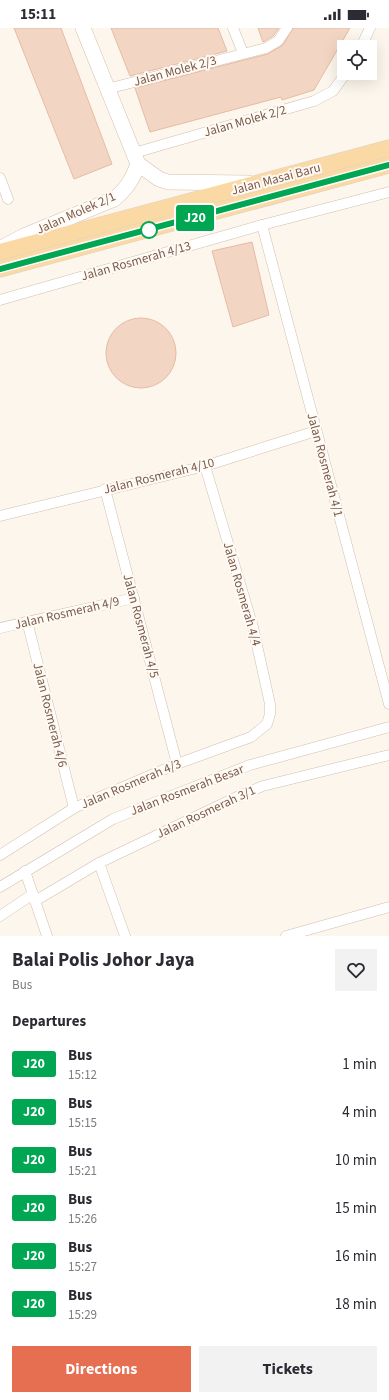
<!DOCTYPE html>
<style>
body{margin:0;font-family:"Source Sans 3",sans-serif;background:#f2f2f3;color:#2b2b33;height:100vh;display:flex;flex-direction:column;font-size:15px;white-space:nowrap}
*{box-sizing:border-box;margin:0}
p{font-size:13px;color:#7c7c81}
.icon{flex:none;width:22px;height:22px;fill:none;stroke:currentColor;stroke-width:2;stroke-linecap:round;stroke-linejoin:round}
.map{position:relative;height:908px;overflow:hidden}
.drawer{display:flex;flex-direction:column;background:#fff;flex:1}
.drawer>*{flex:none}
.badge{padding:0 8px;border-radius:3px;font-size:14px;line-height:26px}
.buttons{position:absolute;left:337px;top:12px;display:grid;gap:8px}
.buttons a{display:grid;place-items:center;width:40px;height:40px;border-radius:0px;background:#fff;box-shadow:0 4px 16px #0002;font-size:20px}
.map>.badge{position:absolute;translate:-50% -50%;box-shadow:0 0 0 2px #fff}
h2{padding:0 12px;font-size:15px;line-height:36px}
.round{display:grid;place-items:center;flex:none;width:42px;height:42px;border-radius:0px;background:#f2f2f3}
.head{display:flex;align-items:center;justify-content:space-between;height:68px;padding:0 12px}
h1{font-size:19px;font-weight:700;line-height:30px}
.primary-button{display:flex;gap:8px;margin-top:auto;padding:8px 12px}
.primary-button a{flex:1;height:46px;border-radius:0px;background:#e76f51;color:#fff;font-size:16px;font-weight:700;line-height:46px;text-align:center}
.primary-button a+a{background:#f2f2f3;color:#2b2b33}
ul{padding:0;list-style:none}
li{display:flex;align-items:center;gap:12px;height:48px;padding:0 12px}
li div{flex:1}
li b{display:block;font-size:15px}
li em{font-style:normal}
li .badge{min-width:44px;font-weight:700;text-align:center}
.status{display:flex;justify-content:space-between;align-items:center;height:28px;padding:0 20px;background:#fff;direction:ltr}
.status svg{height:11px;fill:currentColor}
.map>svg:first-child{display:block}
.building{fill:#f3d5c3;stroke:#e6bba3}
.lines{fill:none;stroke-linecap:round;stroke-linejoin:round}
.street-casing{stroke:#d1beb0;stroke-width:11}
.secondary-casing{stroke:#d6c0b0;stroke-width:16}
.primary-casing{stroke:#dad1cd;stroke-width:17}
.street{stroke:#fff;stroke-width:10}
.secondary{stroke:#fff;stroke-width:15}
.primary{stroke:#fbd9a5;stroke-width:16}
.line-casing{stroke:#fff;stroke-width:9}
.line{stroke:#00a651;stroke-width:6}
.stop-dot{fill:#fff;stroke:#00a651;stroke-width:2}
.labels{text-anchor:middle;dominant-baseline:central;stroke-width:4;stroke-linejoin:round;paint-order:stroke}
.street-label{font-size:13px;fill:#7a5c4d;stroke:#fffaf3}
</style>
<div class="status"><b>15:11</b><svg viewBox="0 0 49 12"><path d="M0 12V9h3v3zM5 12V6h3v6zM10 12V3h3v9zM15 12V0h3v12zM26 1h20v11H26zM47 4h2v5h-2z"/></svg></div>
<div class="map">
<svg width="389" height="908" viewBox="0 0 389 908">
<rect width="100%" height="100%" fill="#fdf6ec"/>
<g class="building">
<path d="M14 0H61L112 136 74 151Z"/>
<path d="M111 0H218L227 23 130 48Z"/>
<path d="M258 0H279L273 8 263 14Z"/>
<path d="M293 0H350L314 62 282 72 281 69 150 104 135 60 268 26 283 17Z"/>
<path d="M252 214 269 287 233 299 212 223Z"/>
<circle cx="141" cy="325" r="35"/>
</g>
<g class="lines">
<g class="street-casing">
<g id="street">
<path d="M233 0 243 25"/>
<path d="M361 19 370 0"/>
<path d="M107 61 266 20 278 13 287 0"/>
<path d="M134 125 314 73 333 63 346 45"/>
<path d="M0 150 8 171"/>
<path d="M262 197 389 676"/>
<path d="M0 272 262 197 389 164"/>
<path d="M105 461 177 736"/>
<path d="M0 488 205 438 316 403"/>
<path d="M27 593 74 780"/>
<path d="M0 600 134 570"/>
<path d="M0 827 74 780 177 736 251 709 267 696 270 686V676L253 599 205 438"/>
<path d="M99 835 125 908"/>
<path d="M25 843 47 908"/>
<path d="M0 859 113 791 250 737 389 699"/>
<path d="M35 873 99 835 239 768 263 758 389 727"/>
<path d="M0 888 33 866"/>
<path d="M286 908 389 879"/>
</g>
</g>
<g class="secondary-casing">
<g id="secondary">
<path d="M83 0 138 136 159 151 168 154 248 155"/>
<path d="M1 220 24 208 114 171C127 161 133 150 138 136"/>
</g>
</g>
<g class="primary-casing">
<g id="primary">
<path d="M0 224 389 120"/>
<path d="M0 241 389 137"/>
</g>
</g>
<use href="#street" class="street"/>
<use href="#secondary" class="secondary"/>
<use href="#primary" class="primary"/>
</g>
<g class="lines">
<g class="line-casing">
<path id="line" d="M0 241 389 137"/>
</g>
<use href="#line" class="line"/>
</g>
<circle class="stop-dot" cx="149" cy="202" r="8"/>
<g class="labels">
<g class="street-label">
<text transform="translate(175 43) rotate(-15)">Jalan Molek 2/3</text>
<text transform="translate(245 93) rotate(-16)">Jalan Molek 2/2</text>
<text transform="translate(276 151) rotate(-15)">Jalan Masai Baru</text>
<text transform="translate(76 185) rotate(-24)">Jalan Molek 2/1</text>
<text transform="translate(136 233) rotate(-16)">Jalan Rosmerah 4/13</text>
<text transform="translate(325 437) rotate(75)">Jalan Rosmerah 4/1</text>
<text transform="translate(159 448) rotate(-14)">Jalan Rosmerah 4/10</text>
<text transform="translate(242 566) rotate(74)">Jalan Rosmerah 4/4</text>
<text transform="translate(67 585) rotate(-13)">Jalan Rosmerah 4/9</text>
<text transform="translate(141 598) rotate(75)">Jalan Rosmerah 4/5</text>
<text transform="translate(50 687) rotate(76)">Jalan Rosmerah 4/6</text>
<text transform="translate(131 756) rotate(-23)">Jalan Rosmerah 4/3</text>
<text transform="translate(187 762) rotate(-21)">Jalan Rosmerah Besar</text>
<text transform="translate(206 784) rotate(-25)">Jalan Rosmerah 3/1</text>
</g>
</g>
</svg>
<div class="buttons">
<a><svg class="icon" aria-label="locate" viewBox="0 0 24 24"><circle cx="12" cy="12" r="6"/><path d="M12 2v4M12 18v4M2 12h4M18 12h4"/></svg></a>
</div>
<b class="badge" style="left:195px;top:190px;background:#00a651;color:#fff">J20</b>
</div>
<section class="drawer">
<div class="head"><div><h1>Balai Polis Johor Jaya</h1><p>Bus</p></div><a class="round"><svg class="icon" aria-label="heart" viewBox="0 0 24 24"><path d="M12 20l-8-8c-3-5 5-10 8-4 3-6 11-1 8 4z"/></svg></a></div>
<h2>Departures</h2>
<ul>
<li><span class="badge" style="background:#00a651;color:#fff">J20</span><div><b>Bus</b><p>15:12</p></div><em>1 min</em></li>
<li><span class="badge" style="background:#00a651;color:#fff">J20</span><div><b>Bus</b><p>15:15</p></div><em>4 min</em></li>
<li><span class="badge" style="background:#00a651;color:#fff">J20</span><div><b>Bus</b><p>15:21</p></div><em>10 min</em></li>
<li><span class="badge" style="background:#00a651;color:#fff">J20</span><div><b>Bus</b><p>15:26</p></div><em>15 min</em></li>
<li><span class="badge" style="background:#00a651;color:#fff">J20</span><div><b>Bus</b><p>15:27</p></div><em>16 min</em></li>
<li><span class="badge" style="background:#00a651;color:#fff">J20</span><div><b>Bus</b><p>15:29</p></div><em>18 min</em></li>
</ul>
<div class="primary-button"><a>Directions</a><a>Tickets</a></div>
</section>
